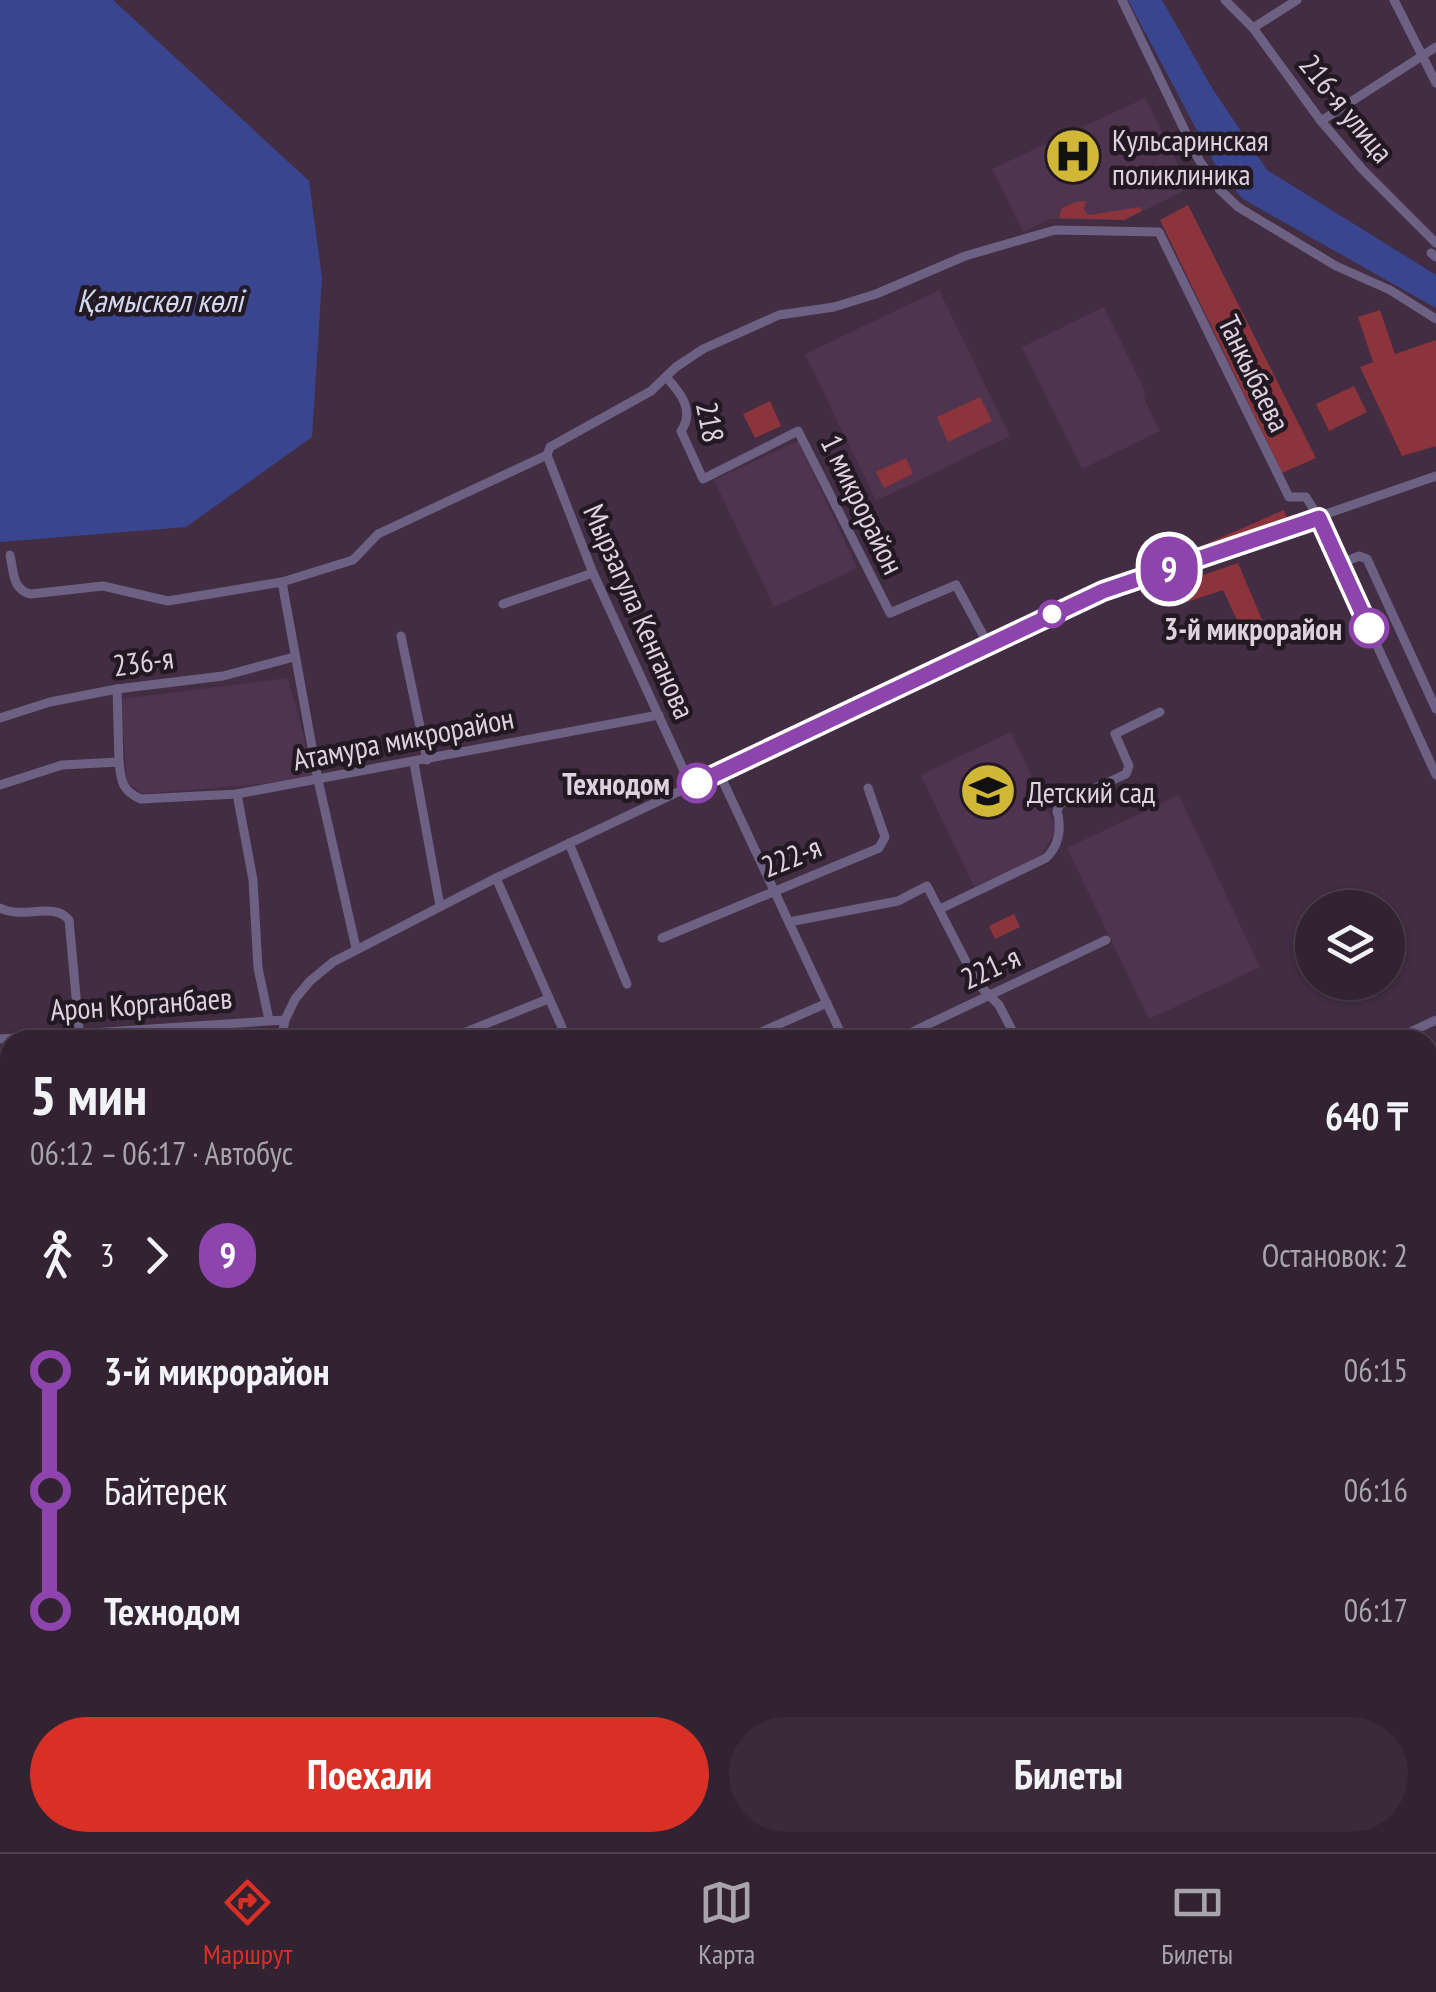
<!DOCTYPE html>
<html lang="ru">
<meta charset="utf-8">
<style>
body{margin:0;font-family:"PT Sans Narrow",sans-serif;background:#3a2a3a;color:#f1f3f6;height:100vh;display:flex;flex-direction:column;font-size:38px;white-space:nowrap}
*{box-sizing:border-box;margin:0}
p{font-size:32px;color:#a8a4ac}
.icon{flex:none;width:55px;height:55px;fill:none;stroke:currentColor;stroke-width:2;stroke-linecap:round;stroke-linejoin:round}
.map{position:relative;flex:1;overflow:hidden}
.panel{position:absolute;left:0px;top:1030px;width:1438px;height:822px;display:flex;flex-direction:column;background:#322232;border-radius:30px 30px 0 0;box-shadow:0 2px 8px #0004,0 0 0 2px #4d3f4d}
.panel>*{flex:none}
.badge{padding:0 20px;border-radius:32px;font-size:35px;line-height:65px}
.buttons{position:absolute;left:1295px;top:890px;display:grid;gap:20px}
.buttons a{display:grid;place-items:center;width:110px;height:110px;border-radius:50%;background:#322232;box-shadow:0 2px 8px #0004,0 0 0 2px #4d3f4d;font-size:50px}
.map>.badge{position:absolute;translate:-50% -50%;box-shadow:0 0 0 5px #fff}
.legs{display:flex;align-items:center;gap:15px;height:110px;padding:0 30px;font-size:32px}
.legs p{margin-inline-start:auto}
.headline{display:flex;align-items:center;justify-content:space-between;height:170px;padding:0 30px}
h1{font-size:55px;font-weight:700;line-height:75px}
.cta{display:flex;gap:20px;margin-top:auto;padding:20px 30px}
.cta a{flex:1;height:115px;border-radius:60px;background:#d93025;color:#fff;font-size:40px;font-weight:700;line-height:115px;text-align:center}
.cta a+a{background:#3a2a3a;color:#f1f3f6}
ul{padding:0 30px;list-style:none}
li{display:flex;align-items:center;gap:35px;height:120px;font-size:38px}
li i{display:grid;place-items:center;width:15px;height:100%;margin:0 12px;background:currentColor}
li i::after{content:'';width:25px;height:25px;margin:-12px;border:8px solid;border-radius:50%;background:#322232}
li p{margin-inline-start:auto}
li:first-child i{background:linear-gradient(#0000 50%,currentColor 0)}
li:last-child i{background:linear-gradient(currentColor 50%,#0000 0)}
.menu{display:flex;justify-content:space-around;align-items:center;height:140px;border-top:2px solid #4d3f4d;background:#322232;font-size:28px;color:#a8a4ac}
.menu a{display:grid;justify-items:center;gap:5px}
.menu .active{color:#d93025}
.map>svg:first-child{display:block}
.built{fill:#4f3450}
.green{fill:#8c343b}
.water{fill:#39468f}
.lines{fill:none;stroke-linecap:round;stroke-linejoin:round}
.minor{stroke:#6c6183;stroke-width:9}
.line-1-casing{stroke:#fff;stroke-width:22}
.line-1{stroke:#8e44ad;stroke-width:15}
.stop-1-dot{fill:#fff;stroke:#8e44ad;stroke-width:5}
.labels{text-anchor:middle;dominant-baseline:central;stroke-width:9;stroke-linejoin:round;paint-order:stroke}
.street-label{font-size:30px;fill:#dfd1df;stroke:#231923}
.poi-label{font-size:30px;fill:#dfd1df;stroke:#231923;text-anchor:start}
.stop-label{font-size:30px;font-weight:bold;fill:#dfd1df;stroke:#231923;text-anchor:end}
.water-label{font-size:32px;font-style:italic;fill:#d1d8ed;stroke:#231923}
</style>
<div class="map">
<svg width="1436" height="1852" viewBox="0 0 1436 1852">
<rect width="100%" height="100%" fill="#422d43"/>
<g class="built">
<path d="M1145 98 1190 188 1124 220 1050 219 1023 232 992 169Z"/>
<path d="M939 290 1010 436 876 501 805 354Z"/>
<path d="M1104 307 1146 393 1143 396 1160 431 1082 469 1022 347Z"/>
<path d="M798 441 857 568 774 607 714 480Z"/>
<path d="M288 678 315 779 143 794 127 783 121 699Z"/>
<path d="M1011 732 1057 830 1040 856 974 887 921 775Z"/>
<path d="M1179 795 1260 967 1149 1019 1067 848Z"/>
</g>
<g class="green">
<path d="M1086 201 1084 210 1089 215 1140 207 1142 211 1124 220 1059 218 1062 208 1076 202Z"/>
<path d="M1188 205 1316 458 1282 473 1160 220Z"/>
<path d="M1380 310 1395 354 1436 340V446L1402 456 1360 367 1373 362 1358 317Z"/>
<path d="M1354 386 1367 412 1329 431 1316 404Z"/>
<path d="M980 397 992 421 948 442 937 417Z"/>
<path d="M770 401 781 426 755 438 743 414Z"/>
<path d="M906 458 913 474 884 488 876 472Z"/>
<path d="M1284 510 1289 524 1135 575Z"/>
<path d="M1238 563 1263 622 1242 631 1223 590 1187 602 1164 598 1160 590Z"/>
<path d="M1014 914 1020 927 995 939 989 926Z"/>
</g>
<g class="water">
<path d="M0 0H113L309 181 322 278 312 437 186 527 0 542Z"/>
<path d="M1128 0H1162L1212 88 1267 170 1436 275V308L1243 199 1218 170Z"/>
</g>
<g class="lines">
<g class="minor">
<path d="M1122 0 1199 160 1220 190 1238 207 1336 266 1390 290 1436 319"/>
<path d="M1225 0 1253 28 1321 121 1363 170 1436 243"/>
<path d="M1394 0 1436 83"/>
<path d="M1253 28 1297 0"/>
<path d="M1321 121 1436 47"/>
<path d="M1431 253 1436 257"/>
<path d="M666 377C681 393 695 411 681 431L703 479 798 431 890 613 956 585 988 644"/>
<path d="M547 455 593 573 691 786"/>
<path d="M10 555C14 572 12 590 31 594L103 586 168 601 282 582 353 560 378 534 547 455 550 447 651 391 676 367 703 349 779 315 834 307 876 294 965 256 1055 230 1159 232 1289 497H1306L1319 518 1436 775"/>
<path d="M1340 564 1359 556 1367 559 1436 709"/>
<path d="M282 582 318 780 356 948"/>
<path d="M503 604 593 573"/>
<path d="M401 636 427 760"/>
<path d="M117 689 119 762"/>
<path d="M0 718 50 702 117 689 223 676 294 657"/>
<path d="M414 763 440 906"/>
<path d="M719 773 844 1040"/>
<path d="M0 785 62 765 119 762C121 781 122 791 141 799L237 794 659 715"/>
<path d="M237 794 253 880 258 968 269 1020"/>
<path d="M569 843 627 984"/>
<path d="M496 878 564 1032"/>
<path d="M0 908C22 920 54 901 69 920L80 1040"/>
<path d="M940 909 1046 858C1059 846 1062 828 1057 811L1060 804 1126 774 1129 766 1115 734 1160 712"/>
<path d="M789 922 898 901 927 886 977 983 999 1005 1017 1040"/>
<path d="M662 938 879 848 885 837 868 788"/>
<path d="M0 1039 285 1020"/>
<path d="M281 1040 285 1020 295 999 310 981 333 962 496 878 1103 591 1436 476"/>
<path d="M446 1040 548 999"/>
<path d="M743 1040 827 1003"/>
<path d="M895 1040 1106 940"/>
<path d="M1393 1040 1436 1020"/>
<path d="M0 1123 10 1122"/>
<path d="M1428 1374 1430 1416"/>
<path d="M0 1383 10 1382"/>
<path d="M1428 1445 1436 1446"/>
<path d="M0 1503H10"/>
<path d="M1428 1554H1436"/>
<path d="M0 1666 10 1668"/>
<path d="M1428 1695H1436"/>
</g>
</g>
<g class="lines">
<g class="line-1-casing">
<path id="line-1" d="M697 783 1103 591 1319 518 1369 628"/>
</g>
<use href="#line-1" class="line-1"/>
</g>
<defs>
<g id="hospital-disc" transform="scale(2.875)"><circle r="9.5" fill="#d0b736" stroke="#231923"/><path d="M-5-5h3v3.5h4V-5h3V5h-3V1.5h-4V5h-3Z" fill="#111"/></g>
<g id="school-disc" transform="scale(2.875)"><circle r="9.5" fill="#d0b736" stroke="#231923"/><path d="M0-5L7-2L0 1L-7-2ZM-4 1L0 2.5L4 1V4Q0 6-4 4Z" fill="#111"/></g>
</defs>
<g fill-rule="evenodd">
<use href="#hospital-disc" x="1073" y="156"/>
<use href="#school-disc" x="988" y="791"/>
</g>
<g class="stop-1-dot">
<circle cx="1052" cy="614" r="12"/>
<circle cx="1369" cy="628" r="18"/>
<circle cx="697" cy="783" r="18"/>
</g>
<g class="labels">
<g class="street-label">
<text transform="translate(1347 108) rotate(51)">216-я улица</text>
<text transform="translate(1255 373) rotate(64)">Танкыбаева</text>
<text transform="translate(711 422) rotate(79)">218</text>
<text transform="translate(863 504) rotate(64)">1 микрорайон</text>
<text transform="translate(640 611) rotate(66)">Мырзагула Кенганова</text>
<text transform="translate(143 661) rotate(-8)">236-я</text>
<text transform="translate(403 738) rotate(-11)">Атамура микрорайон</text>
<text transform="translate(791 856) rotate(-22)">222-я</text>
<text transform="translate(990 967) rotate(-25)">221-я</text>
<text transform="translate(141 1003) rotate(-4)">Арон Корганбаев</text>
</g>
<g class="poi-label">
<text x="1112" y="139">Кульсаринская<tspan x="1112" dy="34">поликлиника</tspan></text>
<text x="1027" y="791">Детский сад</text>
</g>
<g class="stop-label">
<text x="1342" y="628">3-й микрорайон</text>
<text x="670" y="783">Технодом</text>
</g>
<g class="water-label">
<text x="160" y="300">Қамыскөл көлі</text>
</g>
</g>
</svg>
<div class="buttons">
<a><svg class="icon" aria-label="layers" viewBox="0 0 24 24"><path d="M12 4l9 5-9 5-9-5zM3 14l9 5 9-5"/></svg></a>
</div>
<b class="badge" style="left:1169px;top:569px;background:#8e44ad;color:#fff">9</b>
<section class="panel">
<div class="headline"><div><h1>5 мин</h1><p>06:12 – 06:17 · Автобус</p></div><b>640 ₸</b></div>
<div class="legs"><svg class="icon" aria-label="walk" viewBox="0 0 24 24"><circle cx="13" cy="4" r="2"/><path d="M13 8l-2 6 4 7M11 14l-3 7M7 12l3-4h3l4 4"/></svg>3<svg class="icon" aria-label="forward" viewBox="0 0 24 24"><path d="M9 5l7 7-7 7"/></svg><b class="badge" style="background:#8e44ad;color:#fff">9</b><p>Остановок: 2</p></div>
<ul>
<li><i style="color:#8e44ad"></i><b>3-й микрорайон</b><p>06:15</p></li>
<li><i style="color:#8e44ad"></i><span>Байтерек</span><p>06:16</p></li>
<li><i style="color:#8e44ad"></i><b>Технодом</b><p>06:17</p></li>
</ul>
<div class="cta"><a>Поехали</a><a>Билеты</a></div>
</section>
</div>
<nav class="menu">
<a class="active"><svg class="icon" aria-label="directions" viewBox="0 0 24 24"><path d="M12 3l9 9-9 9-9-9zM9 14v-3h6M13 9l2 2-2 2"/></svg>Маршрут</a>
<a><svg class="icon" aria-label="map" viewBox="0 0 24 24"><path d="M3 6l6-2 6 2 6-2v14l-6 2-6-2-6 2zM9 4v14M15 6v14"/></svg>Карта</a>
<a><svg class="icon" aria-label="tickets" viewBox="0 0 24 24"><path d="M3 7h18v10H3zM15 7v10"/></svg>Билеты</a>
</nav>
